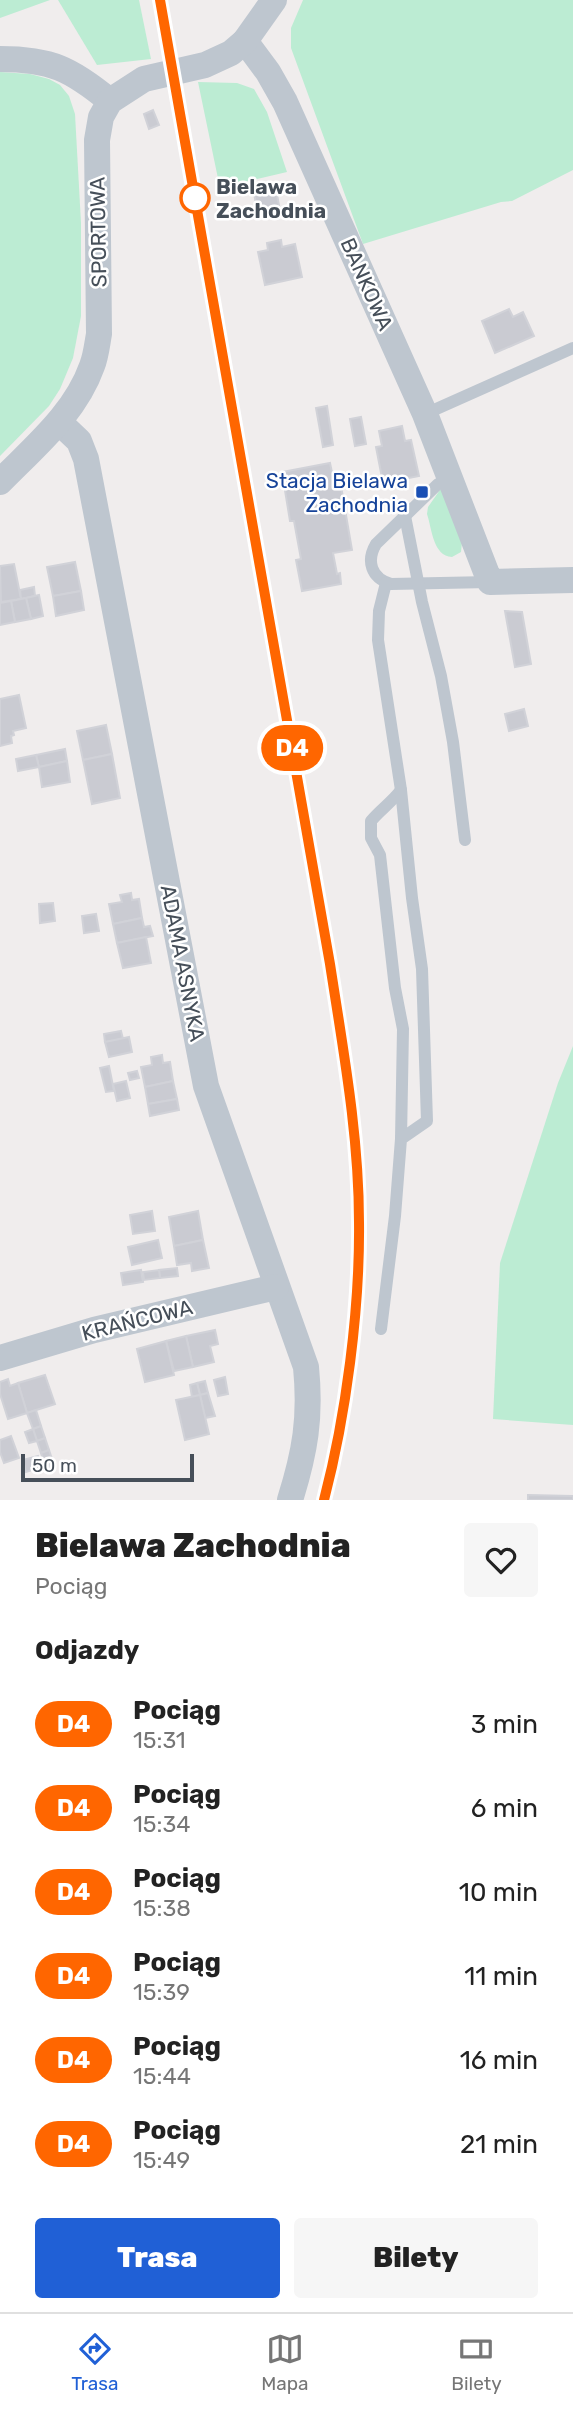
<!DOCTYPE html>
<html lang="pl">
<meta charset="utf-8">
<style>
body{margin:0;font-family:Rubik,sans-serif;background:#f6f6f6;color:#222;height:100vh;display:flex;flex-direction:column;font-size:26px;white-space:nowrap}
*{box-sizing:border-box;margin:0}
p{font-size:23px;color:#767676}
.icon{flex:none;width:38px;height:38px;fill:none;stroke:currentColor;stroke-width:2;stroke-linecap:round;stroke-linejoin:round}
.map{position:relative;height:1500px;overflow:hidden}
.sheet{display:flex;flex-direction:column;background:#fff;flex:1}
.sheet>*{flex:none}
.badge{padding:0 14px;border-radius:23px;font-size:24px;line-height:46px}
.scale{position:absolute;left:21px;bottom:18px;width:173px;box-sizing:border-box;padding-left:7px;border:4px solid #464f59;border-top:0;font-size:19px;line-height:24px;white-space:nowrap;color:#464f59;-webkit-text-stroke:5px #fff;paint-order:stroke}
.map>.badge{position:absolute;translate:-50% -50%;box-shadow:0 0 0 4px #fff}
h2{padding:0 35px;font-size:26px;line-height:63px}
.round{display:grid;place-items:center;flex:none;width:74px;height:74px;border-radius:7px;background:#f6f6f6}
.overview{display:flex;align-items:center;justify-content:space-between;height:119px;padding:0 35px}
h1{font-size:33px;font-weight:800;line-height:52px}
.cta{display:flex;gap:14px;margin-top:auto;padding:14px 35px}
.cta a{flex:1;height:80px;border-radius:7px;background:#2060d6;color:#fff;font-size:28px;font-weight:800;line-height:80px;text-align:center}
.cta a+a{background:#f6f6f6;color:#222}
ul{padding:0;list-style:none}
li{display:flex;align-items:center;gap:21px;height:84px;padding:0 35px}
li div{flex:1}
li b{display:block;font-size:26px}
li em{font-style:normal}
li .badge{min-width:77px;font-weight:700;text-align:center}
.menu{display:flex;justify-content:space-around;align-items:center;height:98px;border-top:2px solid #e0e0e0;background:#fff;font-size:19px;color:#767676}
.menu a{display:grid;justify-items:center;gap:4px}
.menu .current{color:#2060d6}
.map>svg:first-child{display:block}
.green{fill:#bcecd3}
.building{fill:#cacbd2;stroke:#d1d2d8;stroke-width:2}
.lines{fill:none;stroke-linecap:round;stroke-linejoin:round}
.lane{stroke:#bec6cf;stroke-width:12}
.street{stroke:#bec6cf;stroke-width:26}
.rail{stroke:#afb2b7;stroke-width:5}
.line-casing{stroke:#fff;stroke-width:16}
.line{stroke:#f60;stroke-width:10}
.stop-dot{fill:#fff;stroke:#f60;stroke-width:3.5}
.transit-dot{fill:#1a4fb4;stroke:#fff;stroke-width:2.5}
.labels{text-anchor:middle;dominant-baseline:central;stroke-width:5;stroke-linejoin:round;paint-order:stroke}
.stop-label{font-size:21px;font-weight:bold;fill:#464f59;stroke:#fff;text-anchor:start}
.street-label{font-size:21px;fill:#464f59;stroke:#fff}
.transit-label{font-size:21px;fill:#164399;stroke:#fff;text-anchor:end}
</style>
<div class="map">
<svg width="573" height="1500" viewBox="0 0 573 1500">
<rect width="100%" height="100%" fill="#f0eded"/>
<g class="green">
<path d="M0 0H50L0 18Z"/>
<path d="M58 0H139L151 59 97 65Z"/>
<path d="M303 0H573V170L512 201 501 202 363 244 291 48V28Z"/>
<path d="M0 72 30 74 49 79 60 85 69 96 75 114 81 223V316L73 358 60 389 49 406 0 456Z"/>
<path d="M198 82 237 83 254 89 267 112 287 172 232 185 221 193Z"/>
<path d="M440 490H443L462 542 461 552 452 557C433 556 432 529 427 514L428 507Z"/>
<path d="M573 1046V1425L493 1419 500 1263 558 1083Z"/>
</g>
<g class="building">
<path d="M153 110 159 125 149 129 144 114Z"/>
<path d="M276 189 280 211 258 215 254 193Z"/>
<path d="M281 240 282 247 295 244 302 277 265 285 258 252 268 250 267 243Z"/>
<path d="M509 309 513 317 523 312 534 336 495 353 482 321Z"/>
<path d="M327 406 333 445 323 447 316 408Z"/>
<path d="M361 417 366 444 355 446 350 419Z"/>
<path d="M402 426 405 441 411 440 419 476 383 483 376 447 382 446 379 431Z"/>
<path d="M330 463 335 487 341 486 352 550 333 553 337 574 340 573 341 584 302 591 296 560 301 559 294 521H290L282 472Z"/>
<path d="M75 562 81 591 53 596 47 567Z"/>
<path d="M14 564 21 599 1 602 0 566Z"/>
<path d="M34 587 35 596 21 599 20 590Z"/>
<path d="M81 591 84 610 56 616 53 596Z"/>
<path d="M39 595 43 616 31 619 26 598Z"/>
<path d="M26 598 31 619 15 622 11 601Z"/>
<path d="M11 601 15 622 0 625V603Z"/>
<path d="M505 611 522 612 531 664 515 667Z"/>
<path d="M19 695 26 728 13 731 14 735 11 736 12 743 0 746V699Z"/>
<path d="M524 709 528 726 509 731 505 714Z"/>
<path d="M106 725 112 754 83 760 77 731Z"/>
<path d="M65 749 67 761 39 767 36 755Z"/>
<path d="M112 754 120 798 92 804 83 760Z"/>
<path d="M36 755 39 767 18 771 16 759Z"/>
<path d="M67 761 70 782 42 787 39 767Z"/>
<path d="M131 893 132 900 139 899 142 918 113 924 109 904 122 902 120 895Z"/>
<path d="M53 903 55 921 40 923 39 904Z"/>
<path d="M96 914 99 931 84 933 82 916Z"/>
<path d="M142 918 144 927 150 926 153 936 117 943 113 924Z"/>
<path d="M146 937 151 963 123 968 117 943Z"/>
<path d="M121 1031 123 1039 105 1042 104 1034Z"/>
<path d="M129 1037 132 1052 109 1057 105 1042Z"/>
<path d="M162 1055 163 1063 170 1062 173 1081 145 1087 141 1067 152 1065 151 1057Z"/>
<path d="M109 1066 114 1091 106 1092 100 1068Z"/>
<path d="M137 1071 139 1078 130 1080 128 1073Z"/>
<path d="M126 1081 130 1098 117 1101 113 1084Z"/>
<path d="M173 1081 177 1099 148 1104 145 1087Z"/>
<path d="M177 1099 179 1110 150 1116 148 1104Z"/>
<path d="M152 1211 155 1231 133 1234 130 1215Z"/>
<path d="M198 1211 203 1240 174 1246 169 1217Z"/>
<path d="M158 1240 162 1258 132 1265 128 1247Z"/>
<path d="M203 1240 209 1268 192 1271 191 1263 177 1265 174 1246Z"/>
<path d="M177 1268 178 1276 160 1278 159 1270Z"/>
<path d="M141 1270 143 1282 123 1285 121 1273Z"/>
<path d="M159 1270 160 1278 144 1280 143 1272Z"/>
<path d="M215 1330 218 1344 210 1346 214 1362 193 1367 186 1336Z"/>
<path d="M186 1336 193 1367 174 1371 166 1341Z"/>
<path d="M166 1341 174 1375 145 1382 137 1349Z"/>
<path d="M45 1375 55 1404 27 1413 18 1383Z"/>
<path d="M225 1377 228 1394 218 1396 214 1380Z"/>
<path d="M8 1379 10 1386 18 1383 27 1413 8 1419 0 1394V1382Z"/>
<path d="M205 1381 208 1393 200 1395 197 1383Z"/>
<path d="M197 1383 200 1395 192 1397 190 1385Z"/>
<path d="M208 1393 215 1416 205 1418 200 1395Z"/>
<path d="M200 1395 209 1434 185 1440 176 1400Z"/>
<path d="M36 1410 41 1426 33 1429 27 1413Z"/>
<path d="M41 1426 45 1438 37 1441 33 1429Z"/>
<path d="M33 1429 37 1441 29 1443 25 1432Z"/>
<path d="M11 1436 19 1458 4 1463 0 1452V1440Z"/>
<path d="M45 1438 49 1450 41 1453 37 1441Z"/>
<path d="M49 1450 54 1465 46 1468 41 1453Z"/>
<path d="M38 1456 41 1467 26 1472 23 1460Z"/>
<path d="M528 1495 573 1496V1500H528Z"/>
</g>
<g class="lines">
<g class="lane">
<path d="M425 414 573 348"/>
<path d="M450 478 438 484 376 544C366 561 371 578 391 584L490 582"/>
<path d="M405 516 422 602 441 676 453 742 465 840"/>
<path d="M401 790C392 802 380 810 371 821V838L380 855 395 988 403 1029 401 1139"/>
<path d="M381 1329 395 1216 401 1139 427 1121 422 969 412 898 401 790 378 640 379 611 386 583"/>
</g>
<g class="street">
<path d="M245 41 268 72 285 102 425 414 490 582 573 580"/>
<path d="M0 59C51 59 71 69 110 101"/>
<path d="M59 422 79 441 86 459 206 1086 306 1367C311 1418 305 1452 290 1500"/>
<path d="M0 482C34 447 75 414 92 366 96 356 97 345 99 334L97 140 101 117 110 101 144 79 205 65 231 53 245 41 274 0"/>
<path d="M0 1358 94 1330 276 1287"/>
</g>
<path class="rail" d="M160 0 330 964C344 1049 359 1136 359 1222 360 1309 346 1415 324 1500"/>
</g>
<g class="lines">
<g class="line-casing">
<path id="line" d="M160 0 330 964C343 1049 359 1135 359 1222 360 1309 346 1416 324 1500"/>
</g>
<use href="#line" class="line"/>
</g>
<circle class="stop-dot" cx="195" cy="198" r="14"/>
<rect class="transit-dot" x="415" y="485" width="14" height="14" rx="3.5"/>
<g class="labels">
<g class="stop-label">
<text x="216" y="186">Bielawa<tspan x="216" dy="24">Zachodnia</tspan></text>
</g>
<g class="street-label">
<text transform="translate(98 232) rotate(-91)">SPORTOWA</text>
<text transform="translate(367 284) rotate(66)">BANKOWA</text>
<text transform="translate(183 963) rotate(79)">ADAMA ASNYKA</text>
<text transform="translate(137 1320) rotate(-14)">KRAŃCOWA</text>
</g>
<g class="transit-label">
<text x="408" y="480">Stacja Bielawa<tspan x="408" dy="24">Zachodnia</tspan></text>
</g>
</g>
</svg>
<div class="scale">50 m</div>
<b class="badge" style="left:292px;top:748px;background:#f60;color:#fff">D4</b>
</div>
<section class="sheet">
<div class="overview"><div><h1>Bielawa Zachodnia</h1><p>Pociąg</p></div><a class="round"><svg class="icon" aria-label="heart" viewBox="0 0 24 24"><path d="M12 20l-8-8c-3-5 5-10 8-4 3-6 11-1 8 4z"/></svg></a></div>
<h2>Odjazdy</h2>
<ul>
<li><span class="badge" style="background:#f60;color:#fff">D4</span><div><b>Pociąg</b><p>15:31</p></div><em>3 min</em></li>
<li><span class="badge" style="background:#f60;color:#fff">D4</span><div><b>Pociąg</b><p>15:34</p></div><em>6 min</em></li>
<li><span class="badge" style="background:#f60;color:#fff">D4</span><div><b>Pociąg</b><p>15:38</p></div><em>10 min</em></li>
<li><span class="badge" style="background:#f60;color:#fff">D4</span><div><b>Pociąg</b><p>15:39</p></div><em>11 min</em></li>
<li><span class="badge" style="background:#f60;color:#fff">D4</span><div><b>Pociąg</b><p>15:44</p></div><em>16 min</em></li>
<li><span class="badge" style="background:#f60;color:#fff">D4</span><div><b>Pociąg</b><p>15:49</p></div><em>21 min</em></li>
</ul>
<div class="cta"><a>Trasa</a><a>Bilety</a></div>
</section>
<nav class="menu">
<a class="current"><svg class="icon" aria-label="directions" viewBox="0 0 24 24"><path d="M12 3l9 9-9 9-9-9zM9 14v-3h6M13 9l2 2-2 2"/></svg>Trasa</a>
<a><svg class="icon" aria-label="map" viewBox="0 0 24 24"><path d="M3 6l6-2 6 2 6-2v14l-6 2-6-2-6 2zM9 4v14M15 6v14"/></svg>Mapa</a>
<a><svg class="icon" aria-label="tickets" viewBox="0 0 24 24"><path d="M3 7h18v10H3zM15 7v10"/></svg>Bilety</a>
</nav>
